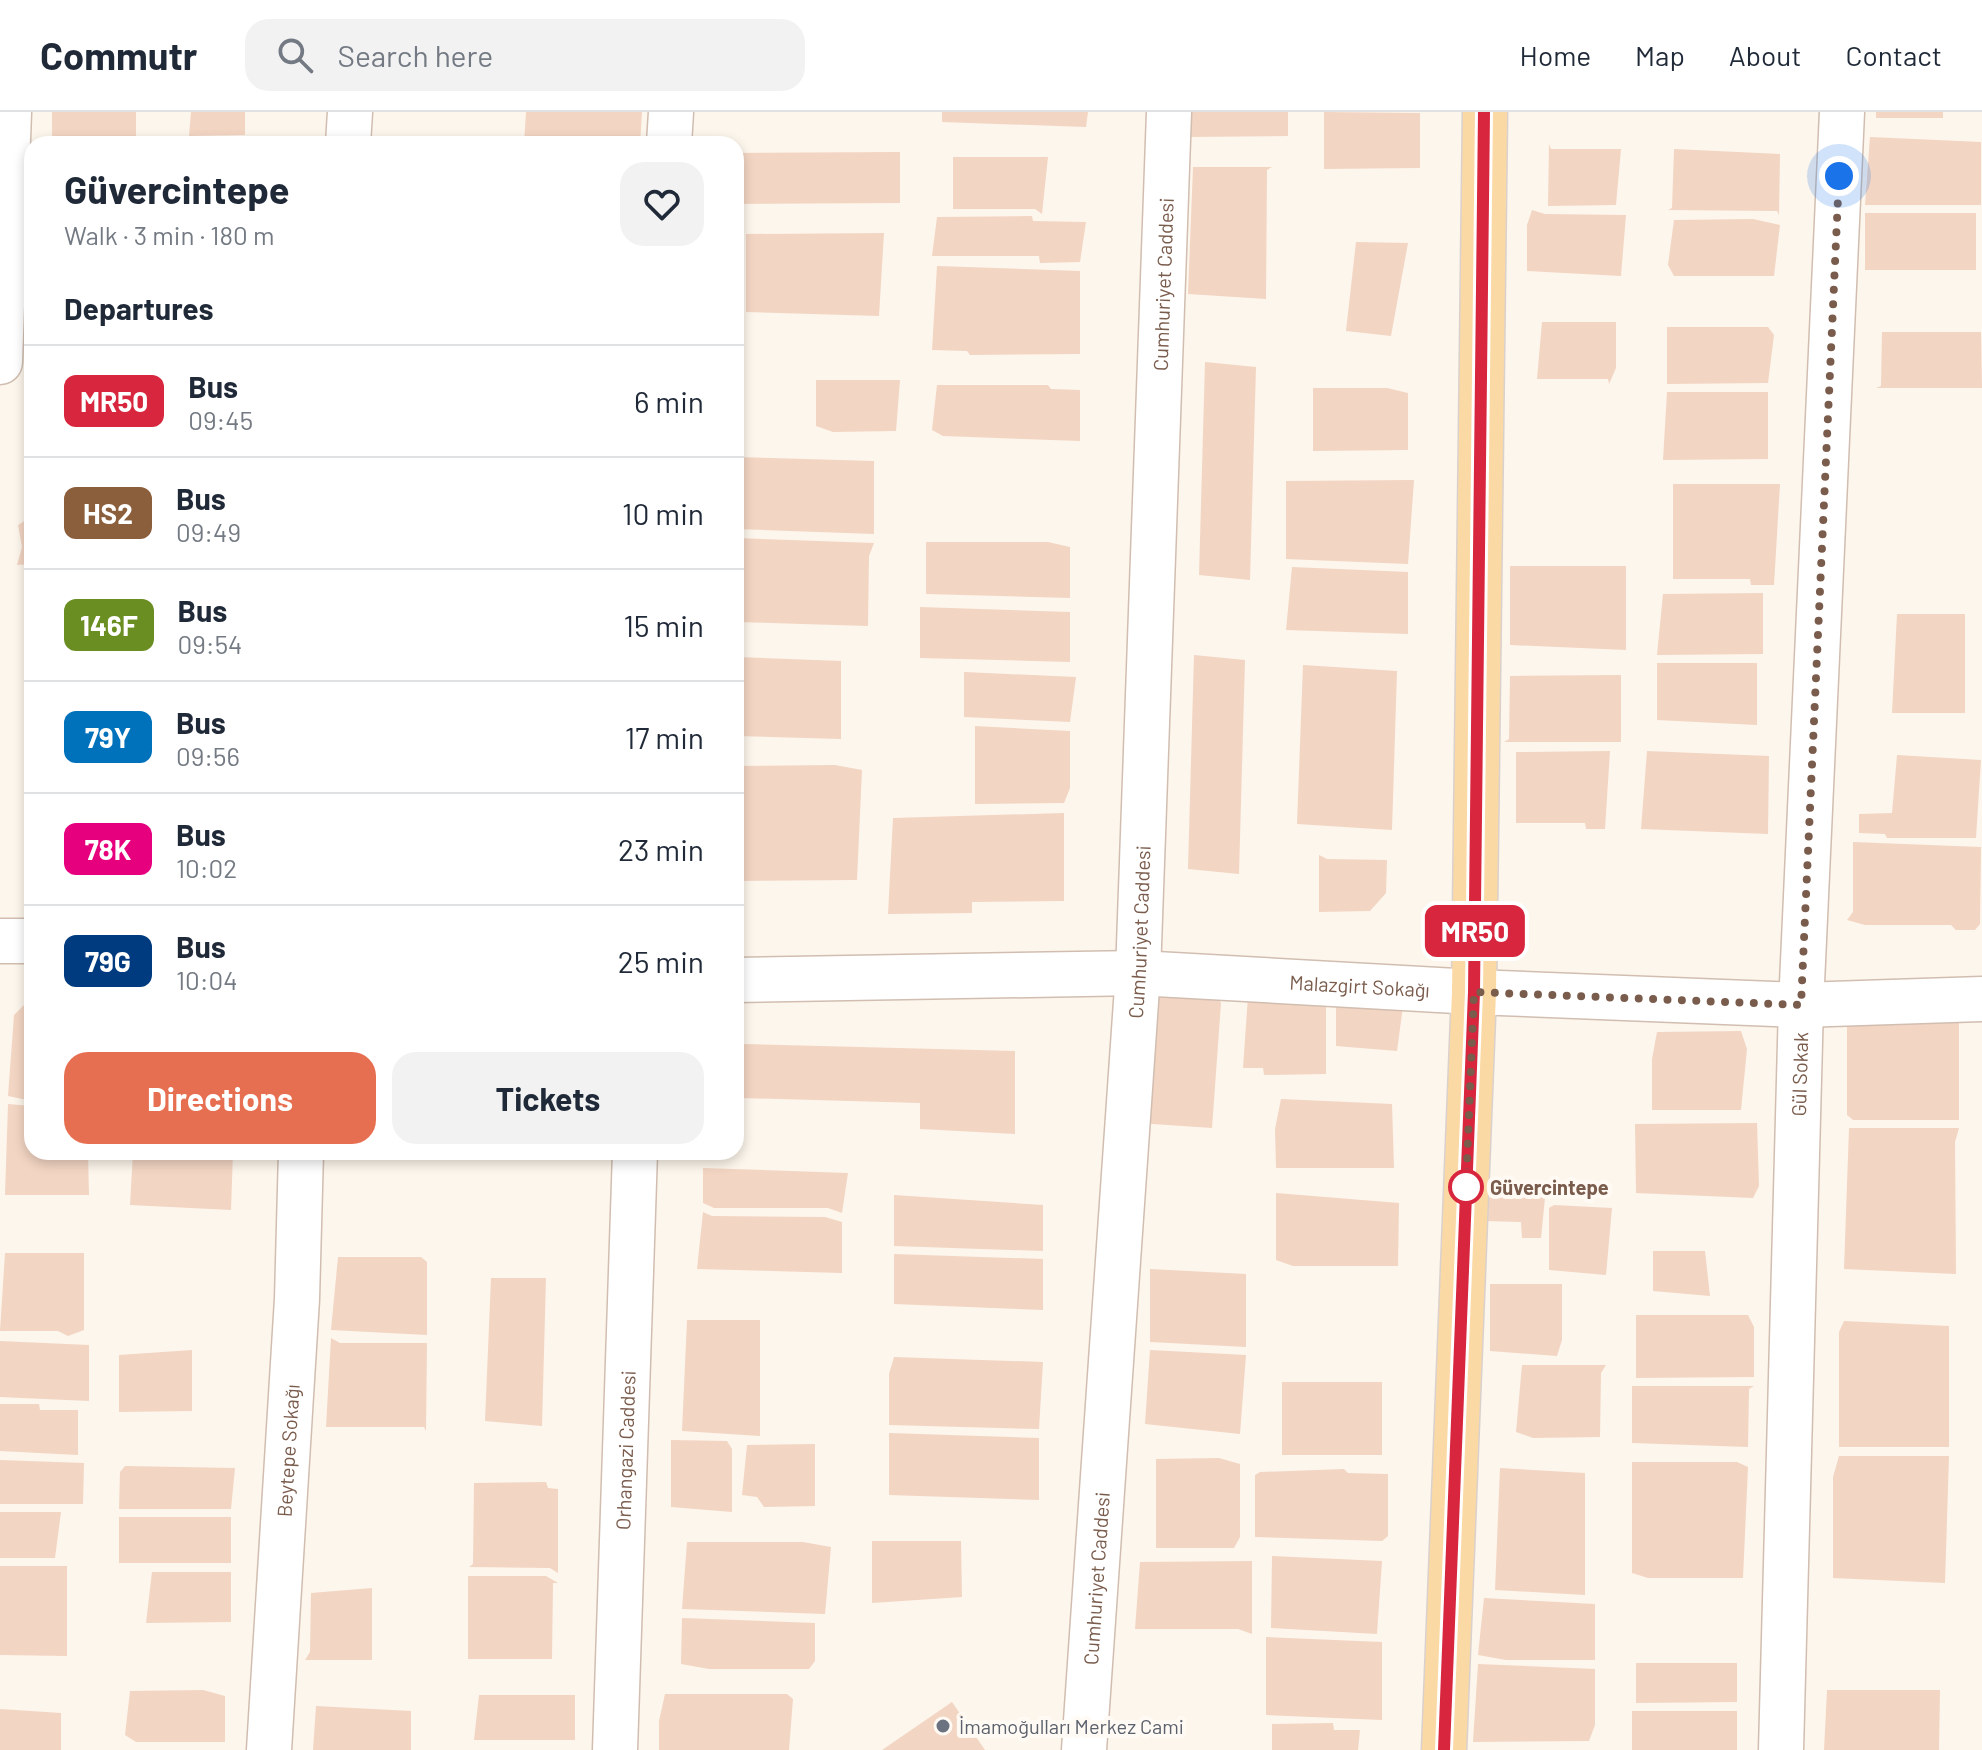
<!DOCTYPE html>
<meta charset="utf-8">
<style>
body{margin:0;font-family:Barlow,sans-serif;background:#f2f2f3;color:#1f2937;height:100vh;display:flex;flex-direction:column;font-size:30px;white-space:nowrap}
*{box-sizing:border-box;margin:0}
p{font-size:26px;color:#747a83}
.icon{flex:none;width:44px;height:44px;fill:none;stroke:currentColor;stroke-width:2;stroke-linecap:round;stroke-linejoin:round}
.map{position:relative;flex:1;overflow:hidden}
.sheet{position:absolute;left:24px;top:24px;width:720px;height:1024px;display:flex;flex-direction:column;background:#fff;border-radius:24px;box-shadow:0 4px 12px #0003}
.sheet>*{flex:none}
.badge{padding:0 16px;border-radius:12px;font-size:28px;line-height:52px}
.you{position:absolute;width:40px;height:40px;margin:-20px;border:6px solid #fff;border-radius:50%;background:#1a73e8;box-shadow:0 0 0 12px #1a73e833}
.map>.badge{position:absolute;translate:-50% -50%;box-shadow:0 0 0 4px #fff}
h2{padding:0 40px;font-size:30px;line-height:72px}
.round{display:grid;place-items:center;flex:none;width:84px;height:84px;border-radius:24px;background:#f2f2f3}
.headline{display:flex;align-items:center;justify-content:space-between;height:136px;padding:0 40px}
h1{font-size:38px;font-weight:700;line-height:60px}
.primary-button{display:flex;gap:16px;margin-top:auto;padding:16px 40px}
.primary-button a{flex:1;height:92px;border-radius:24px;background:#e76f51;color:#fff;font-size:32px;font-weight:700;line-height:92px;text-align:center}
.primary-button a+a{background:#f2f2f3;color:#1f2937}
ul{padding:0;list-style:none}
li{display:flex;align-items:center;gap:24px;height:112px;padding:0 40px;border-top:2px solid #e0e1e3}
li div{flex:1}
li b{display:block;font-size:30px}
li em{font-style:normal}
li .badge{min-width:88px;font-weight:700;text-align:center}
header{display:flex;align-items:center;gap:48px;box-sizing:border-box;height:112px;padding:0 40px;background:#fff;border-bottom:2px solid #e0e1e3}
header strong{font-size:38px}
nav{display:flex;gap:44px;margin-inline-start:auto;font-size:28px}
.search{width:560px;height:72px;background:#f2f2f3;display:flex;align-items:center;gap:20px;box-sizing:border-box;padding:0 28px;border-radius:24px;color:#747a83;font-size:30px}
.map>svg:first-child{display:block}
.building{fill:#f3d5c3}
.lines{fill:none;stroke-linecap:round;stroke-linejoin:round}
.minor-casing{stroke:#d1beb0;stroke-width:47}
.major-casing{stroke:#dad1cd;stroke-width:47}
.minor{stroke:#fff;stroke-width:44}
.major{stroke:#fbd9a5;stroke-width:44}
.line-casing{stroke:#fff;stroke-width:18}
.line{stroke:#d7263d;stroke-width:12}
.walk{stroke:#7a5c4d;stroke-width:8;stroke-dasharray:0 14.4}
.stop-dot{fill:#fff;stroke:#d7263d;stroke-width:4}
.worship-dot{fill:#6b7280;stroke:#fffaf3;stroke-width:3}
.labels{text-anchor:middle;dominant-baseline:central;stroke-width:8;stroke-linejoin:round;paint-order:stroke}
.street-label{font-size:20px;fill:#7a5c4d;stroke:#fffaf3}
.stop-label{font-size:20px;font-weight:bold;fill:#7a5c4d;stroke:#fffaf3;text-anchor:start}
.worship-label{font-size:20px;fill:#5b616d;stroke:#fffaf3;text-anchor:start}
</style>
<header>
<strong>Commutr</strong>
<div class="search"><svg class="icon" aria-label="search" viewBox="0 0 24 24"><circle cx="10" cy="10" r="6"/><path d="M15 15l6 6"/></svg>Search here</div>
<nav><a>Home</a><a>Map</a><a>About</a><a>Contact</a></nav>
</header>
<div class="map">
<svg width="1982" height="1638" viewBox="0 0 1982 1638">
<rect width="100%" height="100%" fill="#fdf6ec"/>
<g class="building">
<rect x="52" y="0" width="84" height="32"/>
<path d="M191 0H245V23L189 24Z"/>
<path d="M526 0H642L640 32H524Z"/>
<path d="M942 0H1088L1086 15 942 10Z"/>
<path d="M1188 0H1288V24L1188 25Z"/>
<path d="M1324 0 1420 1V56L1324 57Z"/>
<rect x="1876" y="0" width="67" height="6"/>
<path d="M1870 25 1981 30V93H1865Z"/>
<path d="M1549 32 1551 37H1621L1616 93 1548 94Z"/>
<path d="M1674 37 1780 42 1779 103 1777 99 1668 98 1672 96Z"/>
<path d="M900 40V91L736 92V41Z"/>
<path d="M953 45H1048L1042 102 1035 97H953Z"/>
<path d="M1193 55H1272L1267 58 1266 187 1188 182Z"/>
<path d="M1532 98 1545 102 1626 103 1621 164 1527 159V113Z"/>
<rect x="1865" y="101" width="111" height="57"/>
<path d="M1032 104 1033 109 1086 110 1080 150 1040 151 1039 144H932L937 105Z"/>
<path d="M1753 107 1780 113 1774 164H1674L1668 153 1674 108Z"/>
<path d="M884 121 879 204 746 200V122Z"/>
<path d="M1356 130 1408 131 1391 224 1346 219Z"/>
<path d="M937 154 1080 159V242L970 243 967 239 932 238Z"/>
<path d="M1542 210H1616V256L1609 272 1608 267H1537Z"/>
<path d="M1667 215H1768L1774 223 1768 271 1667 272Z"/>
<path d="M1882 220H1981L1982 276H1876L1881 274Z"/>
<path d="M1205 250 1256 255 1250 468 1199 463Z"/>
<path d="M816 268H900L896 319 833 320 816 314Z"/>
<path d="M937 273H1048L1051 277 1080 278V329L943 324 932 318Z"/>
<path d="M1313 276H1387L1408 281V338L1313 339Z"/>
<path d="M1667 280H1768V347L1663 348Z"/>
<path d="M736 345 874 349V422L736 417Z"/>
<path d="M1414 368 1408 452 1286 447V369Z"/>
<path d="M1673 372H1780L1774 473H1751L1750 467H1673Z"/>
<path d="M32 404V452L17 453 22 435 18 413Z"/>
<path d="M736 426 874 431 869 444 868 514 736 510Z"/>
<path d="M926 430H1048L1070 435V486L926 482Z"/>
<path d="M1510 454H1626V538L1510 533Z"/>
<path d="M1292 455 1408 460V522L1286 518Z"/>
<path d="M1763 481V542L1657 543 1663 482Z"/>
<path d="M920 495 1070 500V550L920 546Z"/>
<path d="M1897 502H1965V601H1892Z"/>
<path d="M1194 543 1245 548 1239 762 1188 757Z"/>
<path d="M736 545 841 549V627L736 624Z"/>
<path d="M1657 551H1757V613L1657 608Z"/>
<path d="M1303 553 1397 559 1392 718 1297 712Z"/>
<path d="M964 560 1076 565 1070 610 964 605Z"/>
<path d="M1621 563V630H1504L1509 627 1510 564Z"/>
<path d="M975 614 1070 619V676L1064 691 975 692Z"/>
<path d="M1610 639 1605 717H1586L1585 711H1516V640Z"/>
<path d="M1647 639 1769 644 1768 722 1641 717Z"/>
<path d="M1897 643 1981 648 1976 726H1887L1885 722 1859 721V702L1892 701Z"/>
<path d="M835 653 862 658 857 768 736 769V654Z"/>
<path d="M1064 701V789L972 790V801L888 802 893 706Z"/>
<path d="M1853 730 1981 735 1980 812 1975 818H1956L1951 813H1865L1847 808 1853 800Z"/>
<path d="M1319 743 1327 747 1387 748 1386 781 1370 799 1319 800Z"/>
<path d="M1158 884H1217L1221 891 1212 1016 1138 1011Z"/>
<path d="M1248 884H1326V962L1264 963 1263 956H1243Z"/>
<path d="M32 885V989L8 984 14 903Z"/>
<path d="M1336 889 1403 894 1397 939 1336 934Z"/>
<path d="M1959 898V1008H1853L1847 1003V909Z"/>
<path d="M1741 919 1747 937 1741 998H1652V947L1657 920Z"/>
<path d="M745 932 1015 939V1022L920 1017V991L740 986V934Z"/>
<path d="M1281 987 1392 992 1394 1056H1276L1275 1017Z"/>
<path d="M8 992 32 994V1040H88L89 1083H5Z"/>
<path d="M1757 1011 1759 1074 1753 1086 1636 1081 1635 1012Z"/>
<path d="M1849 1016H1959L1955 1030 1956 1162 1844 1157Z"/>
<path d="M133 1040H233L231 1098 130 1093Z"/>
<path d="M703 1056 848 1061 842 1101 828 1096H714L703 1091Z"/>
<path d="M1538 1080 1545 1086 1541 1126H1522L1521 1110 1484 1109V1086Z"/>
<path d="M1276 1081 1399 1091 1398 1154H1293L1276 1148Z"/>
<path d="M894 1083 1043 1093V1139L894 1134Z"/>
<path d="M1554 1093 1612 1096 1606 1163 1549 1158V1096Z"/>
<path d="M703 1100 712 1104 825 1105 842 1110V1161L697 1157Z"/>
<path d="M1653 1139H1705L1710 1184 1653 1179Z"/>
<path d="M5 1141H84V1218L68 1224 58 1219H0Z"/>
<path d="M894 1142 1043 1147V1198L894 1192Z"/>
<path d="M338 1145H421L427 1150V1223L331 1218Z"/>
<path d="M1150 1157 1246 1162V1235L1150 1230Z"/>
<path d="M491 1166H546L542 1314 485 1309Z"/>
<path d="M1490 1172H1562V1228L1557 1244 1490 1239Z"/>
<path d="M1636 1203H1748L1754 1215V1265L1636 1266Z"/>
<path d="M687 1208H760V1324L682 1319Z"/>
<path d="M1844 1209 1949 1214V1335H1839V1220Z"/>
<path d="M331 1226 340 1231H427L426 1319 424 1315H326Z"/>
<path d="M0 1229 89 1233V1289L0 1285Z"/>
<path d="M192 1238V1299L119 1300V1243Z"/>
<path d="M1150 1238 1246 1243 1240 1322 1145 1312Z"/>
<path d="M894 1245 1043 1250 1039 1317 889 1313V1262Z"/>
<path d="M1522 1253H1606L1601 1261 1600 1325 1533 1326 1516 1320Z"/>
<rect x="1282" y="1270" width="100" height="73"/>
<path d="M1632 1274H1754L1749 1277 1748 1335 1632 1331Z"/>
<path d="M0 1292H39L40 1298H78V1343L0 1339Z"/>
<path d="M889 1321 1039 1326V1388L889 1383Z"/>
<path d="M671 1328 727 1329 732 1337V1400L671 1395Z"/>
<path d="M815 1332V1394L764 1395 757 1385 742 1383 747 1333Z"/>
<path d="M1839 1344H1949L1945 1471 1833 1466V1365Z"/>
<path d="M1219 1346 1240 1352V1425L1234 1436H1156V1347Z"/>
<path d="M0 1348 84 1351 83 1392H0Z"/>
<path d="M1632 1350H1737L1748 1355 1743 1466H1648L1632 1461Z"/>
<path d="M125 1354 235 1356 231 1397H119L120 1360Z"/>
<path d="M1500 1356 1585 1361V1483L1495 1478Z"/>
<path d="M1344 1357 1348 1361 1388 1362V1424L1382 1429 1255 1425V1363L1260 1360Z"/>
<path d="M546 1370 548 1376 558 1377V1461L550 1456 469 1455 473 1452 474 1371Z"/>
<path d="M0 1400H61L55 1446H0Z"/>
<rect x="119" y="1405" width="112" height="46"/>
<path d="M872 1429H961L962 1485 872 1491Z"/>
<path d="M687 1430H803L831 1435 825 1502 682 1497Z"/>
<path d="M1272 1444 1382 1449 1377 1522 1271 1516Z"/>
<path d="M1252 1449V1522L1238 1517H1135L1140 1450Z"/>
<path d="M0 1454H67V1544L0 1543Z"/>
<path d="M152 1460H231V1510L146 1511Z"/>
<path d="M468 1464H546L558 1471H553L552 1547H468Z"/>
<path d="M372 1476V1548H305L310 1540 311 1481Z"/>
<path d="M1484 1486 1595 1492V1548H1506L1478 1543Z"/>
<path d="M682 1506 815 1511V1549L809 1557H709L681 1552Z"/>
<path d="M1266 1525 1382 1530V1608L1266 1603Z"/>
<path d="M1636 1551H1737V1590L1636 1591Z"/>
<path d="M1478 1552 1595 1557V1613L1589 1629 1473 1630Z"/>
<path d="M203 1578 225 1584V1630H136L125 1623 130 1579Z"/>
<path d="M1827 1578H1940L1939 1638H1824Z"/>
<path d="M665 1582H787L793 1587 789 1638H659V1609Z"/>
<path d="M479 1583H575V1628H474Z"/>
<path d="M952 1590 985 1638H882Z"/>
<path d="M316 1594 411 1599V1638H313Z"/>
<path d="M0 1597 61 1601V1638H0Z"/>
<rect x="1632" y="1599" width="105" height="39"/>
<path d="M1333 1611 1334 1618H1360L1358 1638H1272V1612Z"/>
</g>
<g class="lines">
<g class="minor-casing">
<g id="minor">
<path d="M348 32 350 0"/>
<path d="M669 32 671 0"/>
<path d="M0 250 9 0"/>
<path d="M0 829H32"/>
<path id="s1" d="M736 868 1138 861 1474 880 1801 893 1982 887"/>
<path id="s2" d="M269 1638 297 1187 301 1040"/>
<path id="s3" d="M615 1638 635 1040"/>
<path id="s4" d="M1084 1638 1138 861 1169 0"/>
<path id="s5" d="M1781 1638 1801 893 1842 0"/>
</g>
</g>
<g class="major-casing">
<path id="major" d="M1444 1638 1474 880 1485 0"/>
</g>
<use href="#minor" class="minor"/>
<use href="#major" class="major"/>
</g>
<g class="lines">
<g class="line-casing">
<path id="line" d="M1444 1638 1474 880 1484 0"/>
</g>
<use href="#line" class="line"/>
<path class="walk" d="M1466 1075 1474 880 1801 893 1839 64"/>
</g>
<circle class="stop-dot" cx="1466" cy="1075" r="16"/>
<circle class="worship-dot" cx="943" cy="1614" r="8"/>
<g class="labels">
<g class="street-label">
<text stroke="none"><textPath href="#s4" startOffset="1468">Cumhuriyet Caddesi</textPath></text>
<text stroke="none"><textPath href="#s4" startOffset="820">Cumhuriyet Caddesi</textPath></text>
<text stroke="none"><textPath href="#s1" startOffset="624">Malazgirt Sokağı</textPath></text>
<text stroke="none"><textPath href="#s5" startOffset="676">Gül Sokak</textPath></text>
<text stroke="none"><textPath href="#s2" startOffset="300">Beytepe Sokağı</textPath></text>
<text stroke="none"><textPath href="#s3" startOffset="300">Orhangazi Caddesi</textPath></text>
<text stroke="none"><textPath href="#s4" startOffset="172">Cumhuriyet Caddesi</textPath></text>
</g>
<g class="stop-label">
<text x="1490" y="1075">Güvercintepe</text>
</g>
<g class="worship-label">
<text x="959" y="1614">İmamoğulları Merkez Cami</text>
</g>
</g>
</svg>
<div class="you" style="left:1839px;top:64px"></div>
<b class="badge" style="left:1475px;top:819px;background:#d7263d;color:#fff">MR50</b>
<section class="sheet">
<div class="headline"><div><h1>Güvercintepe</h1><p>Walk · 3 min · 180 m</p></div><a class="round"><svg class="icon" aria-label="heart" viewBox="0 0 24 24"><path d="M12 20l-8-8c-3-5 5-10 8-4 3-6 11-1 8 4z"/></svg></a></div>
<h2>Departures</h2>
<ul>
<li><span class="badge" style="background:#d7263d;color:#fff">MR50</span><div><b>Bus</b><p>09:45</p></div><em>6 min</em></li>
<li><span class="badge" style="background:#8b5e3c;color:#fff">HS2</span><div><b>Bus</b><p>09:49</p></div><em>10 min</em></li>
<li><span class="badge" style="background:#6b8e23;color:#fff">146F</span><div><b>Bus</b><p>09:54</p></div><em>15 min</em></li>
<li><span class="badge" style="background:#0072bc;color:#fff">79Y</span><div><b>Bus</b><p>09:56</p></div><em>17 min</em></li>
<li><span class="badge" style="background:#e6007e;color:#fff">78K</span><div><b>Bus</b><p>10:02</p></div><em>23 min</em></li>
<li><span class="badge" style="background:#003b80;color:#fff">79G</span><div><b>Bus</b><p>10:04</p></div><em>25 min</em></li>
</ul>
<div class="primary-button"><a>Directions</a><a>Tickets</a></div>
</section>
</div>
